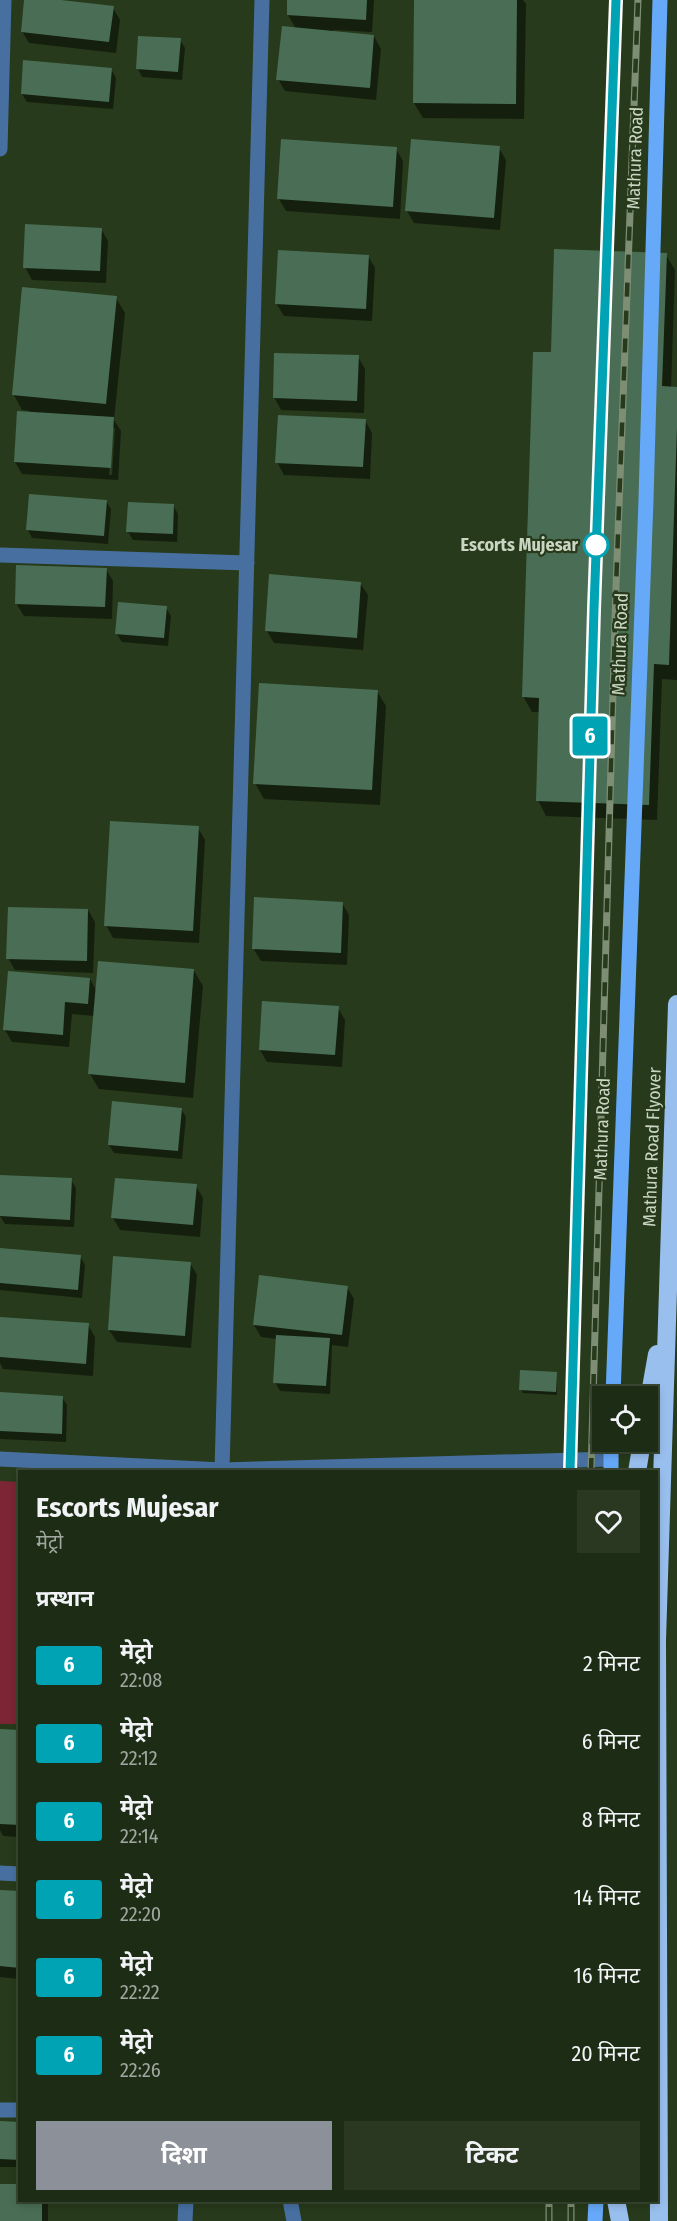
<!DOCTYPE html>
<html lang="hi">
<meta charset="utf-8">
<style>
body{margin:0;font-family:"Fira Sans Condensed","Noto Sans Devanagari",sans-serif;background:#2a3822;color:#f1f3f6;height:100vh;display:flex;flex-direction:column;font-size:22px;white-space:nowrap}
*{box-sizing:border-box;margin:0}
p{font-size:20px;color:#a0a7a0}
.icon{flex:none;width:33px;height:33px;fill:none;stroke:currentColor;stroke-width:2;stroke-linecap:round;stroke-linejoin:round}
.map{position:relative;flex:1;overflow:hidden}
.details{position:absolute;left:18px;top:1470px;width:640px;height:732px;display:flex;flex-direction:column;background:#1d2c14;border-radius:0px;box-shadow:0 3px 9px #0003,0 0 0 2px #3b4834}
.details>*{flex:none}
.badge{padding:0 12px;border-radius:4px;font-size:21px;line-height:39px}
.controls{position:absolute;left:592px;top:1386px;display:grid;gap:12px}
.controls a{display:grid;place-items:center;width:66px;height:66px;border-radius:0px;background:#1d2c14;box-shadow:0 3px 9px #0003,0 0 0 2px #3b4834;font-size:30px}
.map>.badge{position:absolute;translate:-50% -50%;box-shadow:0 0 0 3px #fff}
h2{padding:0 18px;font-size:22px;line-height:54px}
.round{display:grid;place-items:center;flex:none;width:63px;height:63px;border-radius:0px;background:#2a3822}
.overview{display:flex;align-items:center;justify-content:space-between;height:102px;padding:0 18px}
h1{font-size:28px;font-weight:700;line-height:45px}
.button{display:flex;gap:12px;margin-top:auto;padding:12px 18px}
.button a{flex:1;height:69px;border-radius:0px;background:#8c9099;color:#fff;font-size:24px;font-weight:700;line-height:69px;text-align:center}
.button a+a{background:#2a3822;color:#f1f3f6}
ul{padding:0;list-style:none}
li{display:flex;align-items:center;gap:18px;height:78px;padding:0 18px}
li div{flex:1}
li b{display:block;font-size:22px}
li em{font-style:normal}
li .badge{min-width:66px;font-weight:700;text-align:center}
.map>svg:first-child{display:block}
.green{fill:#7c2534}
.shadow{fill:#0007;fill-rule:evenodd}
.building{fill:#496e55}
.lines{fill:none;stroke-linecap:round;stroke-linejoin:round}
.minor{stroke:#4770a1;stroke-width:15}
.major{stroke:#66a9f9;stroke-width:15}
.highway{stroke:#99bfef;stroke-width:18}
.rail-casing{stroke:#7e8e75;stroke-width:7}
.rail{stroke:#273a1b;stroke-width:4.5;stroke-dasharray:14;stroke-linecap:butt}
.line-casing{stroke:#fff;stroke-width:14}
.line{stroke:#00a3b4;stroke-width:9}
.stop-dot{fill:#fff;stroke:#00a3b4;stroke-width:3}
.labels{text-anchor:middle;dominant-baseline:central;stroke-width:4.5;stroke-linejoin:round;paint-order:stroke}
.street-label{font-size:18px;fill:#cad6c3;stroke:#273a1b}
.stop-label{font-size:18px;font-weight:bold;fill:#cad6c3;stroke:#273a1b;text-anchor:end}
</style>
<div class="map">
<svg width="677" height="2221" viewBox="0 0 677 2221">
<rect width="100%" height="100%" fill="#273a1b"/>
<path class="green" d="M0 1481 19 1482V1724H0Z"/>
<g class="shadow">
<path d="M26 0 113 8 120 20 116 53 29 43 22 31Z"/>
<path d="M289 0H374L372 32 333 30V32L374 36 381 49 376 100 285 91 278 79 296 29 288 15Z"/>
<path d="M415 0H523L526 4 524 119 423 118 414 103Z"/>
<path d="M180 40 185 48 182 80 142 77 138 69Z"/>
<path d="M25 62 111 69 116 78 113 109 27 102 22 94Z"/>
<path d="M499 148 506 160 500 230 414 223 407 211Z"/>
<path d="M396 149 403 161 400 219 286 211 279 199Z"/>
<path d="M101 229 108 241 106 283 32 280 25 267Z"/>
<path d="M666 255 675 270 671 388H677V680L662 679 657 820 546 816 538 800 540 712H532L523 696Z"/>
<path d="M368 256 375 268 372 321 284 316 276 303Z"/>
<path d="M116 298 125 313 114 420 121 431 118 480 22 474 15 462 30 411 22 410 14 395ZM112 428H115L112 475H109Z"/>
<path d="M358 357 365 369 364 413 281 410 274 397Z"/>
<path d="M365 420 372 433 370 479 284 475 277 462Z"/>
<path d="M106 501 111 509 108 544 32 538 28 530Z"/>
<path d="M173 505 178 514 177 542 133 540 128 532Z"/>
<path d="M106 569 113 581 112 619 24 616 16 603Z"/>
<path d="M360 583 368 595 363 650 274 643 267 631Z"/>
<path d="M166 608 171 616 168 646 122 642 117 634Z"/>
<path d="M377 691 386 706 380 805 264 799 255 783Z"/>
<path d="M198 828 205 840 199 943 113 938 106 925Z"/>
<path d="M342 903 349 915 347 965 261 961 253 948Z"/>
<path d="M88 910 95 922 93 973 15 970 8 958Z"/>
<path d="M194 971 203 986 193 1098 99 1089 90 1074 95 1016 72 1014 69 1047 12 1042 5 1030 90 979 97 992Z"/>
<path d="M338 1008 345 1020 342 1067 267 1062 260 1050Z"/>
<path d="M181 1109 186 1117 182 1159 114 1153 109 1145Z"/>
<path d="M1 1177 71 1180 76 1188 74 1227 5 1224 0 1216Z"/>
<path d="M196 1186 203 1198 200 1237 120 1230 113 1218Z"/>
<path d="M0 1249 80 1256 85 1265 82 1298 0 1290Z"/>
<path d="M190 1263 197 1275 191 1348 117 1342 109 1330Z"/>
<path d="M347 1287 354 1299 348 1347 332 1345 330 1394 280 1391 275 1382 278 1339 261 1337 254 1325Z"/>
<path d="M0 1318 88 1325 95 1337 93 1376 3 1369 0 1363Z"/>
<path d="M556 1374 557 1395 523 1393 521 1389Z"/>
<path d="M0 1394 62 1397 67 1405 66 1442 0 1439Z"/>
<path d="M20 1731V1837L3 1836 0 1830V1755Z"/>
<path d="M0 1891 20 1892V1979L0 1977Z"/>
<path d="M0 2122 20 2123V2167H0Z"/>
<path d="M0 2186 20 2200H48V2221H0Z"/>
</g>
<g class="building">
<path d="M24 0H61L114 6 109 42 21 32Z"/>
<path d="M287 0H367L366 20 287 15Z"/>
<path d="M414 0H517L516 104 413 103Z"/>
<path d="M282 26 374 35 370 88 276 80Z"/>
<path d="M138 36 181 38 178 72 136 69Z"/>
<path d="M23 60 112 68 109 102 21 94Z"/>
<path d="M281 139 397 147 393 207 277 199Z"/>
<path d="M411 139 500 146 494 218 405 211Z"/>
<path d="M25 224 102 228 100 271 23 268Z"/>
<path d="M554 249 667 253 662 386 677 387V427L669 665 654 664 649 805 536 801 539 698 522 697 533 352H551Z"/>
<path d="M278 250 369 255 366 309 275 304Z"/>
<path d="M22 287 117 296 106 404 12 395Z"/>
<path d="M274 353 359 355 357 401 273 398Z"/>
<path d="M17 411 114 417 111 468 14 462Z"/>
<path d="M278 415 366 419 363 467 275 463Z"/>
<path d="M29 494 107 500 104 536 26 530Z"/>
<path d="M128 502 174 504 173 534 126 532Z"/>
<path d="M16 565 107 568 105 607 15 604Z"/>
<path d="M269 574 361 582 357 638 265 631Z"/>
<path d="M118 602 167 606 164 638 115 634Z"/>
<path d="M259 683 378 690 372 790 253 784Z"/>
<path d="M110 821 199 826 193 931 104 926Z"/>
<path d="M254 897 343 902 341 953 252 949Z"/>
<path d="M8 907 88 909 87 961 6 959Z"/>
<path d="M98 961 194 969 185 1083 88 1074Z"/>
<path d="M8 971 90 978 88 1004 65 1002 63 1035 3 1030Z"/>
<path d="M262 1001 339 1006 335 1055 259 1050Z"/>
<path d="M112 1101 182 1108 178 1151 108 1145Z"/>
<path d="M0 1175 72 1178 70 1220 0 1216Z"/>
<path d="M115 1178 197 1184 193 1225 111 1218Z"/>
<path d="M0 1248 81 1255 78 1290 0 1283Z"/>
<path d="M113 1256 191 1262 185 1336 108 1330Z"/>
<path d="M259 1275 348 1286 342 1335 253 1325Z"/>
<path d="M0 1317 89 1323 86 1364 0 1357Z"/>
<path d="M276 1335 330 1338 326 1386 273 1383Z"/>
<path d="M520 1370 557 1372 556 1392 519 1390Z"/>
<path d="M0 1392 63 1396 62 1434 0 1431Z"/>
<path d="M0 1729 20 1730V1825L0 1824Z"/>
<path d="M0 1890 20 1891V1968L0 1966Z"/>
<path d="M0 2121 20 2122V2160L0 2159Z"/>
<path d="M0 2184H20V2200H42V2221H0Z"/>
</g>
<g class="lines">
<g class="minor">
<path d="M0 149 4 0"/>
<path d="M0 555 247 563"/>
<path d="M0 1459 222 1470 611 1459"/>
<path d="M222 1470 262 0"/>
<path d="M0 1873 20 1874"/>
<path d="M0 2110H20"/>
<path d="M290 2200 294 2221"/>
<path d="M185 2221 186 2200"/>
</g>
<g class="major">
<path d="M613 1396 646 500 660 0"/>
<path d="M611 1472V1442"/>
<path d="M595 2221 596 2200"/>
</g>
<g class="highway">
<path d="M648 1405 657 1354"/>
<path d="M637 1472 642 1442"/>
<path d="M616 2200 620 2221"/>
<path d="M659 2221 657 1640 677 1004"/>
</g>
<g class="rail-casing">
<g id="rail">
<path d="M570 1472 595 586 616 0"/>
<path d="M591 1472 616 587 638 0"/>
<path d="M549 2221V2200"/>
<path d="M571 2221V2200"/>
</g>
</g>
<use href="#rail" class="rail"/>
</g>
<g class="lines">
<g class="line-casing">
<path id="line" d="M570 1472 594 609 616 0"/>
</g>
<use href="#line" class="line"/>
</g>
<circle class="stop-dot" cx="596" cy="545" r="12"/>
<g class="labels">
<g class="street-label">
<text transform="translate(635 158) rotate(-88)">Mathura Road</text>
<text transform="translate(620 644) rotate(-88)">Mathura Road</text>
<text transform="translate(602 1129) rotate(-88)">Mathura Road</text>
<text transform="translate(652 1147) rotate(-88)">Mathura Road Flyover</text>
</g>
<g class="stop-label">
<text x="578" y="545">Escorts Mujesar</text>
</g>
</g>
</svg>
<div class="controls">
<a><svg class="icon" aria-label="locate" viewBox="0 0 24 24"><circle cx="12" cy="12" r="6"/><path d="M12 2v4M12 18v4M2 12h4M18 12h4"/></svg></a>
</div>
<b class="badge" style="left:590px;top:736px;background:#00a3b4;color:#fff">6</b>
<section class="details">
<div class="overview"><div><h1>Escorts Mujesar</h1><p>मेट्रो</p></div><a class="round"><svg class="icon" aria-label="heart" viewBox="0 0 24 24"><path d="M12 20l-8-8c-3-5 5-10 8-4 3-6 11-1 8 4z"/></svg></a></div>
<h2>प्रस्थान</h2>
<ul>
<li><span class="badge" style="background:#00a3b4;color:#fff">6</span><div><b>मेट्रो</b><p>22:08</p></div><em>2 मिनट</em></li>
<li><span class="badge" style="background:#00a3b4;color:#fff">6</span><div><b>मेट्रो</b><p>22:12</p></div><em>6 मिनट</em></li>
<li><span class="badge" style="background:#00a3b4;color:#fff">6</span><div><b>मेट्रो</b><p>22:14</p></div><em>8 मिनट</em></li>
<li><span class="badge" style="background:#00a3b4;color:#fff">6</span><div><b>मेट्रो</b><p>22:20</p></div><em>14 मिनट</em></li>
<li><span class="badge" style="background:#00a3b4;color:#fff">6</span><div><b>मेट्रो</b><p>22:22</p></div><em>16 मिनट</em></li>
<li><span class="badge" style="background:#00a3b4;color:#fff">6</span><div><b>मेट्रो</b><p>22:26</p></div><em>20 मिनट</em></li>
</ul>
<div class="button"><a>दिशा</a><a>टिकट</a></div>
</section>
</div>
